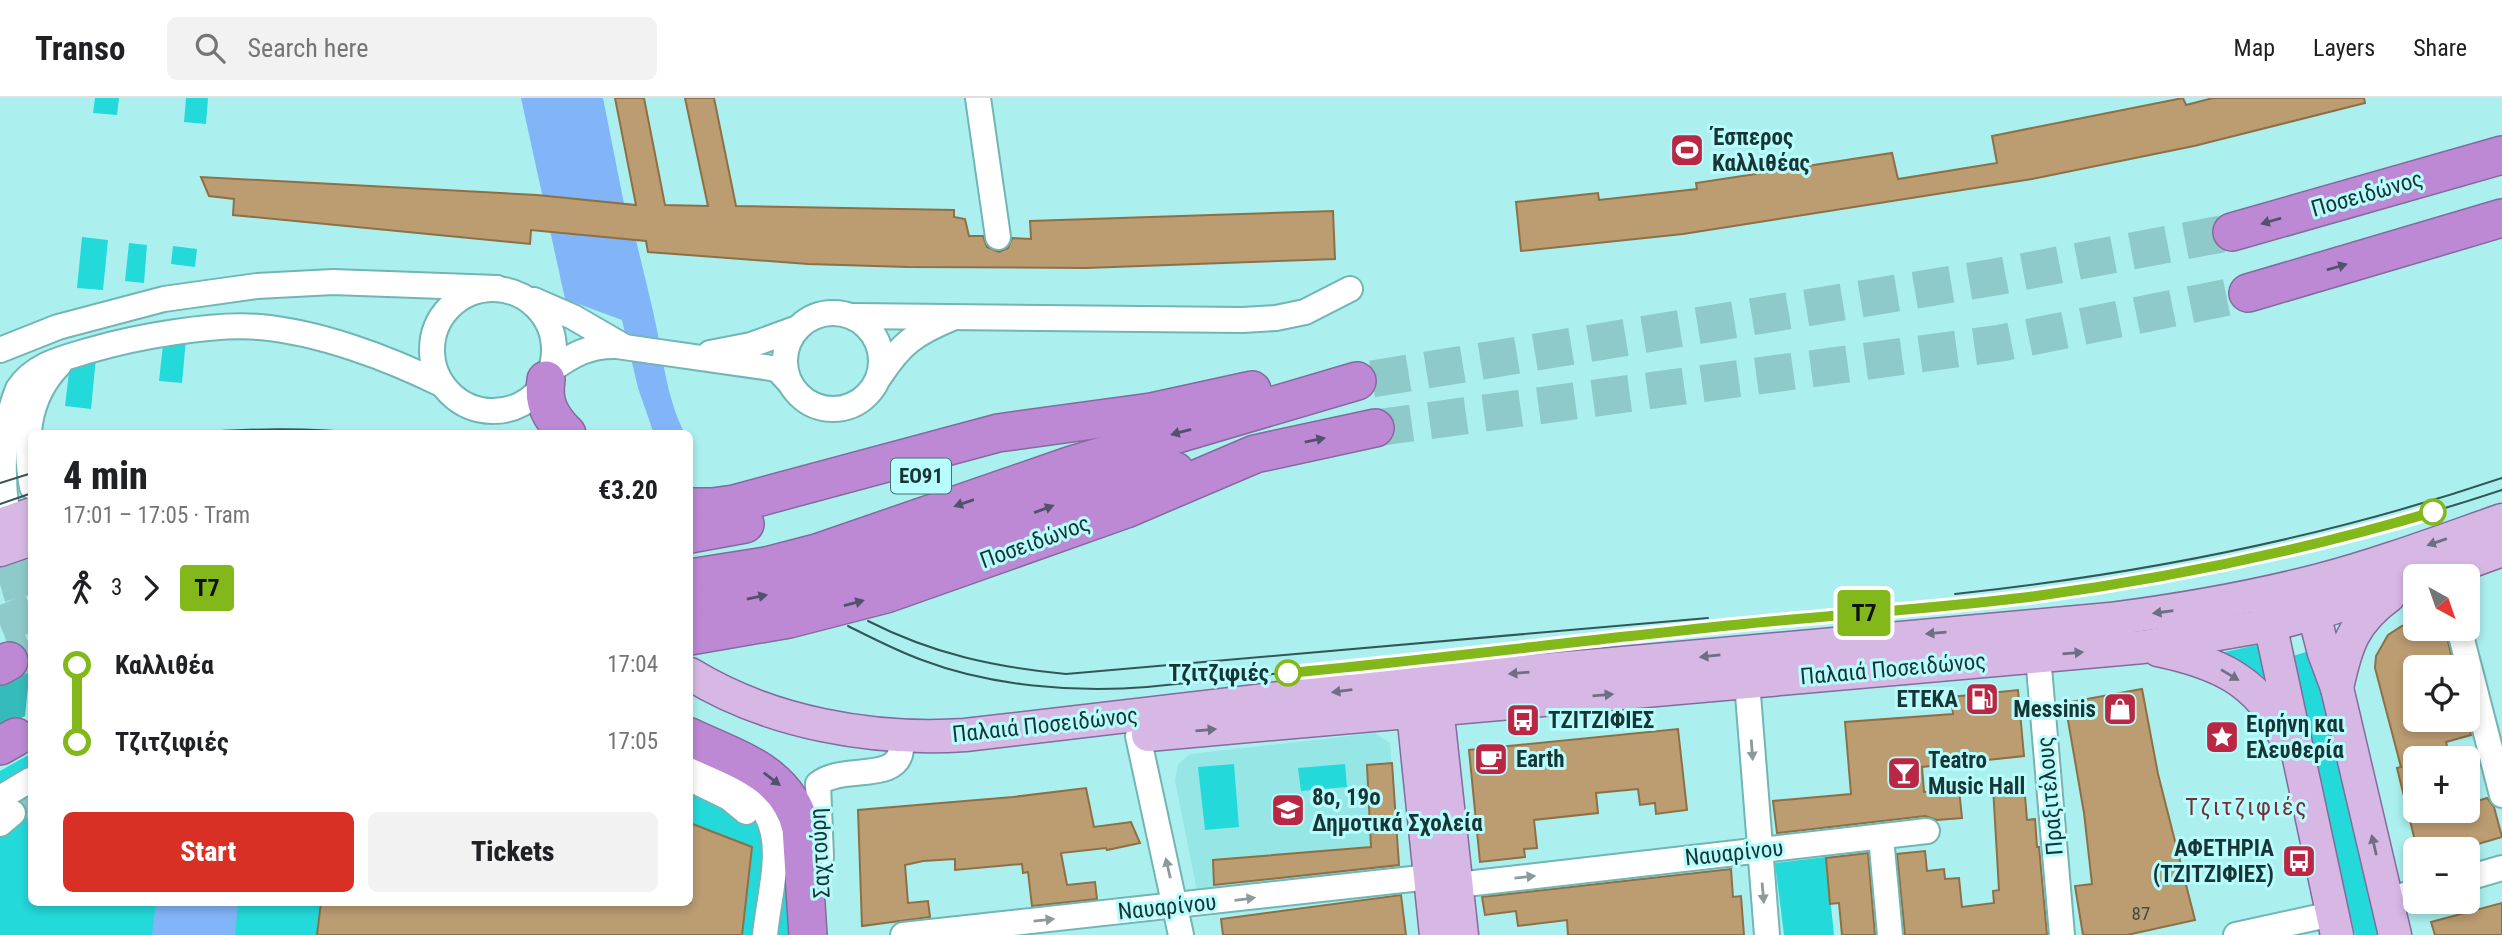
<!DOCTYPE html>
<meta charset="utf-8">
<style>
body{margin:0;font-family:"Roboto Condensed",sans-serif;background:#f2f2f2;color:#202124;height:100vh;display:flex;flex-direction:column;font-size:26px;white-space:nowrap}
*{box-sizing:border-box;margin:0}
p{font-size:23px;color:#757577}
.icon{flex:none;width:38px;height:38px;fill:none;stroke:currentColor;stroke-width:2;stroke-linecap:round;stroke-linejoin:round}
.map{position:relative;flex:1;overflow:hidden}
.details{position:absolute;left:28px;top:332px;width:665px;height:476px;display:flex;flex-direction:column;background:#fff;border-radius:10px;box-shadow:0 4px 10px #0003}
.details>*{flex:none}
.badge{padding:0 14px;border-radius:5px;font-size:24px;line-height:46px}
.needle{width:46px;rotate:140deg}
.controls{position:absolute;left:2403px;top:466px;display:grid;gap:14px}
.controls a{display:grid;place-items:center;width:77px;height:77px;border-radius:10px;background:#fff;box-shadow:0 4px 10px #0003;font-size:35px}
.map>.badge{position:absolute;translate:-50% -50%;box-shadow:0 0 0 4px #fff}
.legs{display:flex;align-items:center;gap:10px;height:77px;padding:0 35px;font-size:23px}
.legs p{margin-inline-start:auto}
.headline{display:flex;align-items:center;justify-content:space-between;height:119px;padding:0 35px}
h1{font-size:38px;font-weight:800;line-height:52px}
.action{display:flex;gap:14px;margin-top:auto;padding:14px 35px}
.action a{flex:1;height:80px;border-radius:10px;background:#d93025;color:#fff;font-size:28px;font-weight:800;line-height:80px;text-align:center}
.action a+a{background:#f2f2f2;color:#202124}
ul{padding:0 35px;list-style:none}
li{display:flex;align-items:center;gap:24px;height:77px;font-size:26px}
li i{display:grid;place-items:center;width:10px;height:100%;margin:0 9px;background:currentColor}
li i::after{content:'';width:18px;height:18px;margin:-9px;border:5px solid;border-radius:50%;background:#fff}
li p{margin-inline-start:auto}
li:first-child i{background:linear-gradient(#0000 50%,currentColor 0)}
li:last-child i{background:linear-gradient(currentColor 50%,#0000 0)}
header{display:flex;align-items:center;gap:42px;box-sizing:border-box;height:98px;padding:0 35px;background:#fff;border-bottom:2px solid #e0e0e0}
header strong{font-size:33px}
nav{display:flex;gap:38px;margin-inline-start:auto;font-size:24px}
.search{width:490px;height:63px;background:#f2f2f2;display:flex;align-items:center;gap:18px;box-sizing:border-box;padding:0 24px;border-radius:10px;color:#757577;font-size:26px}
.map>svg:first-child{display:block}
.built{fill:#96e6e6}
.green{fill:#24d9da}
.forest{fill:#36bbbb}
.water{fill:#82b5f8}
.building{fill:#bc9d72;stroke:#8d7046;stroke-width:2}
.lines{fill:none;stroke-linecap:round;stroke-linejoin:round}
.minor-tunnel{stroke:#8ecaca;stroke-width:24;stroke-dasharray:24 12;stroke-linecap:butt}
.highway-tunnel{stroke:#8ecaca;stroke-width:37;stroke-dasharray:37 18;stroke-linecap:butt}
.minor-casing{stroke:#71b5b4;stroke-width:28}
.major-casing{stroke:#836b9c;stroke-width:35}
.highway-casing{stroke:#836b9c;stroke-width:40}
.minor{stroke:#fff;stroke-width:24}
.major{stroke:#d7b8e5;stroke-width:32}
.highway{stroke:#bd89d4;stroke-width:37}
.tram{stroke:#335757;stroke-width:2}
.oneway{fill:#52526c}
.oneway2{fill:#6e6f84}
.oneway3{fill:#8c9a9a}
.line-1-casing{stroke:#fff;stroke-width:16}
.line-1{stroke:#83b81a;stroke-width:10}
.stop-1-dot{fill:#fff;stroke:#83b81a;stroke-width:3.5}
.labels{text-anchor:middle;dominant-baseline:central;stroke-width:6;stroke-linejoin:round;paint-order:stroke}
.number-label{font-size:19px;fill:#414e44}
.shield{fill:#b8fdfd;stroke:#487070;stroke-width:2}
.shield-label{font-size:21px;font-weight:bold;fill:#183434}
.poi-label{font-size:23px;font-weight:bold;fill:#183434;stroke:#b8fdfd;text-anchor:start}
.street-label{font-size:23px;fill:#183434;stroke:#b8fdfd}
.stop-label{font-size:23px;font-weight:bold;fill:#183434;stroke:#b8fdfd;text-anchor:end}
.neighbourhood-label{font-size:24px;letter-spacing:2px;fill:#762f38;stroke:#b8fdfd}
</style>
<header>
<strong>Transo</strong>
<div class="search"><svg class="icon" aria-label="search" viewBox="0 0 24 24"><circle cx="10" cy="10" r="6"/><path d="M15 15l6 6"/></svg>Search here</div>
<nav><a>Map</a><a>Layers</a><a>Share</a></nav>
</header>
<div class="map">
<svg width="2502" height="837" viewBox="0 0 2502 837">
<rect width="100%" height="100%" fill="#abf0ef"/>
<path class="built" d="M1375 635 1390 645 1400 775 1197 793 1175 683 1178 666 1190 656Z"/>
<g class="green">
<path d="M95 0H119L117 17 93 15Z"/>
<path d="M186 0H208L206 26 184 24Z"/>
<path d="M82 139 108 142 103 192 77 190Z"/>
<path d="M129 145 147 147 144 185 125 183Z"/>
<path d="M173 148 197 151 195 169 171 166Z"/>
<path d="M165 228 187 230 182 285 159 283Z"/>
<path d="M71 257 96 259 91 311 65 308Z"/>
<path d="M2261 546 2269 596 2216 556Z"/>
<path d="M2312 552 2381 837H2355L2290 559Z"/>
<path d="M690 627 770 663 794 678 804 696 816 837H0V673L30 656 31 646 32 805H690Z"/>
<path d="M1234 666 1239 729 1205 732 1198 669Z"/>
<path d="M1345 666 1347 689 1301 693 1298 670Z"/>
<path d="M1826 759 1834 837H1784L1775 765Z"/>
</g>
<path class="forest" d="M30 569 25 618 0 630V582Z"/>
<g class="water">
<path d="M521 0H603L631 141 636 142C643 172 651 202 657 232 664 268 668 303 685 336H654L638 290 622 222 565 201Z"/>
<path d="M156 805H238L235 837H152Z"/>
</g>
<g class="building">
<path d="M615 0H644L665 107 708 108 685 0H714L736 108 954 112V119L965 121 969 138H983L987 149 999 154 1008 150 1012 140 1031 141 1030 123 1333 113 1335 161 1086 170 908 169 808 166 648 154 646 143 531 132 530 146 233 117 234 101 209 98 201 79 537 97 636 107Z"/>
<path d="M2183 0 2186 7 2213 0H2364L2365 5 2194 48 2032 81 1683 136 1521 153 1516 104 1598 95 1599 102 1697 91 1696 85 1892 55 1898 81 1997 65 1992 38Z"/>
<path d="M2415 523V530H2445L2454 569H2415V621H2467L2471 637 2446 644 2450 660H2415V712H2468V706L2487 700 2494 709 2502 739 2461 751H2417L2397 670 2401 669 2375 570 2376 558 2388 537 2402 528Z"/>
<path d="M2142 591 2158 676 2195 822 2127 837H2083L2075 788 2092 786 2084 715 2065 605Z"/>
<path d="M2018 592 2024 658 1922 669 1924 694 1959 691 1962 720 1937 722 1925 718 1777 735 1773 703 1851 696 1845 624 1953 616 1951 599Z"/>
<path d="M1678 631 1687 712 1656 716 1655 705 1640 707 1638 691 1596 695 1598 715 1534 722 1537 750 1524 751 1525 759 1480 764 1469 652Z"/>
<path d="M1392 665 1399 767 1214 787 1213 762 1371 749 1367 667Z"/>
<path d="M2024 686 2027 722 2035 721 2037 749H2039L2047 837H1905L1897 756 1925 753 1927 773 1944 771 1945 781 1959 780 1962 809 1994 805 1993 793 1999 792 1993 689Z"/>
<path d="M1086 690 1094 729 1131 724 1140 745 1107 752 1106 750 1061 755 1067 787 1095 784 1097 801 1032 808 1028 774 1023 775 1022 766 955 772V761L923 763 905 767 908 805 928 803 930 819 862 828 858 712 1013 699Z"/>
<path d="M690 725 752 749 742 837H317L321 805H690Z"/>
<path d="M1868 755 1875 837H1842L1839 805 1830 806 1826 760Z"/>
<path d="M1731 771 1733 799 1741 798 1744 837H1568L1567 822 1518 828 1516 813 1485 817 1482 799Z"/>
<path d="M1401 797 1406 837H1223L1221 821Z"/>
<path d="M2502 805V837H2435L2431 824Z"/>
</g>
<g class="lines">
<path class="minor-tunnel" d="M13 715 32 702"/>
<g class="highway-tunnel">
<path d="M1372 281 1995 179 2232 134"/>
<path d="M1375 330 2001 245 2248 195"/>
<path d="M0 486 32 477"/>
<path d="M0 527 32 514"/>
<path d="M9 563 32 553"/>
</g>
<g class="minor-casing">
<g id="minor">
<path d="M978 0 998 139"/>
<circle cx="493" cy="252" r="61"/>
<path d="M534 202 573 219 623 248"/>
<circle cx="833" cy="263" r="48"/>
<path d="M853 218 1242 222 1276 220 1305 214 1350 191"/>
<path d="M0 252 58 229 164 201 257 188 333 184 497 190"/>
<path d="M710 255 751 247 795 231"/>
<path d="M550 273C572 257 589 247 617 248L771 270 778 272 789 284"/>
<path d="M880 278C901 246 914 236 950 221"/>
<path d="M32 389C24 345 26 301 59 267"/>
<path d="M13 441C0 395 0 335 18 291 34 266 64 260 91 252 135 239 214 225 259 229 319 234 388 260 441 286"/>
<path d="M2459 530 2502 697"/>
<path d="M2038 558 2062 837"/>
<path d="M1747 584 1767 837"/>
<path d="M1138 638 1181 837"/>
<path d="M690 662C701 668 713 672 725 678 797 717 772 771 765 837"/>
<path d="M690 681 729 700 746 714"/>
<path d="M0 700 30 682"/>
<path d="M0 726 13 715"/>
<path d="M1881 739 1890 837"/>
<path d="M821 759 818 686C842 666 897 685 901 652"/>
<path d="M2468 780 2502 770"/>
<path d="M1457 787 1927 733"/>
<path d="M2387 802 2415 794"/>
<path d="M903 837 1430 779"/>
<path d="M2236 837 2332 816"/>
</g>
</g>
<g class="major-casing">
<g id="major">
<path d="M0 427 32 416"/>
<path d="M0 452 32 441"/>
<path d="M2431 478 2502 452"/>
<path d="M2309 497 2324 555 2337 590 2395 837"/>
<path d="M2266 507 2337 837"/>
<path d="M2158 552C2216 564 2259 582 2285 639"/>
<path d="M690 576C770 625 872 643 965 637L1434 582 2110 521C2181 512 2250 500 2320 482 2381 466 2442 443 2502 422"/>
<path d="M2337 590C2346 548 2353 524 2389 498"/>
<path d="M1435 591 1462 837"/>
<path d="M1411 595 1436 837"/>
<path d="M1148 637 2143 549 2270 527 2327 512 2415 483"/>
</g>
</g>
<g class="highway-casing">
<g id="highway">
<path d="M2232 134 2502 57"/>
<path d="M2248 195 2502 120"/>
<path d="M546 282C542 305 551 320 567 336"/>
<path d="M690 409H712L734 406 998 335 1151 314 1252 292"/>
<path d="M690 436 745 426"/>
<path d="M690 480 766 468 817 455 1072 367 1357 283"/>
<path d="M690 512 816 487 869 472 951 445 1117 384 1175 373"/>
<path d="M690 538 789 521 886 496 1126 411 1255 356 1375 330"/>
<path d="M0 568 9 563"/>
<path d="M690 639C736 661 788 674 801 730L808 837"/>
<path d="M0 648 16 639"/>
</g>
</g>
<use href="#minor" class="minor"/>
<use href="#major" class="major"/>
<use href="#highway" class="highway"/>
<g class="tram">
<path d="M192 335C252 330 314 330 374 336"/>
<path d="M0 385 32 375"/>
<path d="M0 406 32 395"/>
<path d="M1955 496C2141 476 2325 440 2502 380"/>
<path d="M868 523C933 556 994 569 1066 576L1708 520"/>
<path d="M848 528C872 540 897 553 922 562 990 588 1075 595 1147 589L2033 498C2192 475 2349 443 2502 392"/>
</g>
</g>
<defs><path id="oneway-solid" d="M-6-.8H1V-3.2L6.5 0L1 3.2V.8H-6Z" transform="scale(1.75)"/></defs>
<g class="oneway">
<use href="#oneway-solid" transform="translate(2271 123) rotate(164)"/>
<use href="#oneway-solid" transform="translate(2337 169) rotate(-16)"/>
<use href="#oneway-solid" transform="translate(1181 334) rotate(165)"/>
<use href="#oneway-solid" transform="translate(1315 342) rotate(-12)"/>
<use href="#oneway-solid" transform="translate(964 405) rotate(161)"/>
<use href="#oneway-solid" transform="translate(1044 411) rotate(-20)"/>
<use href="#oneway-solid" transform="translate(757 499) rotate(-12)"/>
<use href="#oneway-solid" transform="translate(854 505) rotate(-15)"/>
<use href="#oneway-solid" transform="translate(772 681) rotate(38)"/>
</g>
<g class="oneway2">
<use href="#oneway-solid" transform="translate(2437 444) rotate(161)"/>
<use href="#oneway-solid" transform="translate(2163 514) rotate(172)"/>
<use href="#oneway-solid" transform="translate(1936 535) rotate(175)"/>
<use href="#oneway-solid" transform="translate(2073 555) rotate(-5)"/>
<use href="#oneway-solid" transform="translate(1710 558) rotate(174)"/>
<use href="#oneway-solid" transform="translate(1519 575) rotate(175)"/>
<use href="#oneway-solid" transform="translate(2230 577) rotate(31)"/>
<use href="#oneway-solid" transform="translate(1342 593) rotate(173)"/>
<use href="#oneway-solid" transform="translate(1603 597) rotate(-5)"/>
<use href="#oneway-solid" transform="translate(1206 632) rotate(-5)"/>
<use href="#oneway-solid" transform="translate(2374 747) rotate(-103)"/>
</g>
<g class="oneway3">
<use href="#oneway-solid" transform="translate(1752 652) rotate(86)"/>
<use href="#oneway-solid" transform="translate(1168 770) rotate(-103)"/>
<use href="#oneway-solid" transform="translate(1525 779) rotate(-6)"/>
<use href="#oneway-solid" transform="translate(1763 795) rotate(85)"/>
<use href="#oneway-solid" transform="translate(1245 801) rotate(-7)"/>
<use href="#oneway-solid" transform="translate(1044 822) rotate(-6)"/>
</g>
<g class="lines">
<g class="line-1-casing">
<path id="line-1" d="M1288 575C1437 561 1585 542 1734 527 1832 517 1931 511 2029 499 2165 481 2301 453 2433 414"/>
</g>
<use href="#line-1" class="line-1"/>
</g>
<defs>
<g id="stadium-square" transform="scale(1.75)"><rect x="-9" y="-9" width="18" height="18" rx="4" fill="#b92745" stroke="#b8fdfd"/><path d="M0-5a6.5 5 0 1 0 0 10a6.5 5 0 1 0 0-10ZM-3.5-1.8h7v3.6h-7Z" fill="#fff"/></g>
<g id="fuel-square" transform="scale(1.75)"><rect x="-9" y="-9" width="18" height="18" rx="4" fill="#b92745" stroke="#b8fdfd"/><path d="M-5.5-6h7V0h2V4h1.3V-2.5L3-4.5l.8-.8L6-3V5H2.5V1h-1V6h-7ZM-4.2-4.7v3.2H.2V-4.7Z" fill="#fff"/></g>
<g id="shop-square" transform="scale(1.75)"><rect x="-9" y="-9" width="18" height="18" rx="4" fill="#b92745" stroke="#b8fdfd"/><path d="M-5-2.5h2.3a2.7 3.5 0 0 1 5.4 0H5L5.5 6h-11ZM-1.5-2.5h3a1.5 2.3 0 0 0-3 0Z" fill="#fff"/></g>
<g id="bus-square" transform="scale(1.75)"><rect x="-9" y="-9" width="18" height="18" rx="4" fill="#b92745" stroke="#b8fdfd"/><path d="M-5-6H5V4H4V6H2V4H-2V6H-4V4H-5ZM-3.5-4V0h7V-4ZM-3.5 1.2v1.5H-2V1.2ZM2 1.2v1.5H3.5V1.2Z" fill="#fff"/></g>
<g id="sight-square" transform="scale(1.75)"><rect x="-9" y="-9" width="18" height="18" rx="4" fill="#b92745" stroke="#b8fdfd"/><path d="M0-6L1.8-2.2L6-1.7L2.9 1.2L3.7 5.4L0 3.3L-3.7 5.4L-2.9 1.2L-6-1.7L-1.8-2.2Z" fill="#fff"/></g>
<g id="cafe-square" transform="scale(1.75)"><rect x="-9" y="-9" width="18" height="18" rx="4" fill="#b92745" stroke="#b8fdfd"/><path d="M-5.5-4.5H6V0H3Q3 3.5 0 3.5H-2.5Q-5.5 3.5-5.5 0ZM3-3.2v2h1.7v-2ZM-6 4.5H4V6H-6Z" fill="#fff"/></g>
<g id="bar-square" transform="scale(1.75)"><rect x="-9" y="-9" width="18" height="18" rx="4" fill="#b92745" stroke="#b8fdfd"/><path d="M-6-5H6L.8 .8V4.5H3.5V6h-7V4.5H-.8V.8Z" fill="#fff"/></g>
<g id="school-square" transform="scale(1.75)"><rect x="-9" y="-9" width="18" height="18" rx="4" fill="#b92745" stroke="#b8fdfd"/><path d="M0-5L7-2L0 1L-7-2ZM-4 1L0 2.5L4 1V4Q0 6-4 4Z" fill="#fff"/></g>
</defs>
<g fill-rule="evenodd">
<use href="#stadium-square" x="1687" y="52"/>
<use href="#fuel-square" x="1982" y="601"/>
<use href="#shop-square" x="2120" y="611"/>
<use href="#bus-square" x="1523" y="622"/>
<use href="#sight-square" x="2222" y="639"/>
<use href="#cafe-square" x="1491" y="661"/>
<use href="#bar-square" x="1904" y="675"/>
<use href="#school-square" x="1288" y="712"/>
<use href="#bus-square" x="2299" y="763"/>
</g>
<g class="stop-1-dot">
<circle cx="2433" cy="414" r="12"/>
<circle cx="1288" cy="575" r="12"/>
</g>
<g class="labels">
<g class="number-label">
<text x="2141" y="815">87</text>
</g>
<rect class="shield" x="891" y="360.5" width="60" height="35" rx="5"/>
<g class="shield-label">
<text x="921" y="378">ΕΟ91</text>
</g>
<g class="poi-label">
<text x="1712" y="39">Έσπερος<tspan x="1712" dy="26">Καλλιθέας</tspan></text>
<text x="1958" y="601" text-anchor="end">ΕΤΕΚΑ</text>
<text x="2096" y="611" text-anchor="end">Messinis</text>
<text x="1548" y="622">ΤΖΙΤΖΙΦΙΕΣ</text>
<text x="2246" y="626">Ειρήνη και<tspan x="2246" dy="26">Ελευθερία</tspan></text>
<text x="1516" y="661">Earth</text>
<text x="1928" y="662">Teatro<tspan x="1928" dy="26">Music Hall</tspan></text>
<text x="1312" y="699">8ο, 19ο<tspan x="1312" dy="26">Δημοτικά Σχολεία</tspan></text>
<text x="2274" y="750" text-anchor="end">ΑΦΕΤΗΡΙΑ<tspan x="2274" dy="26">(ΤΖΙΤΖΙΦΙΕΣ)</tspan></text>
</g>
<g class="street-label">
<text transform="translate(2367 96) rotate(-16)">Ποσειδώνος</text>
<text transform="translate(1035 444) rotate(-20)">Ποσειδώνος</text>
<text transform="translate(1893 571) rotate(-5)">Παλαιά Ποσειδώνος</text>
<text transform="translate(1045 627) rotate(-6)">Παλαιά Ποσειδώνος</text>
<text transform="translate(2050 698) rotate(-95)">Πραξιτέλους</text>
<text transform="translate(820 755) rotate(-93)">Σαχτούρη</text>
<text transform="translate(1734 755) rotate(-6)">Ναυαρίνου</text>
<text transform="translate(1167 809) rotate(-6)">Ναυαρίνου</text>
</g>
<g class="stop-label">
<text x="1269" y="575">Τζιτζιφιές</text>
</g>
<g class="neighbourhood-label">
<text x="2247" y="709">Τζιτζιφιές</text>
</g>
</g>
</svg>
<div class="controls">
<a><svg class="needle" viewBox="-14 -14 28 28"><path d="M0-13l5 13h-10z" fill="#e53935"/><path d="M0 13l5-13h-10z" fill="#757577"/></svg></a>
<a><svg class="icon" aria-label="locate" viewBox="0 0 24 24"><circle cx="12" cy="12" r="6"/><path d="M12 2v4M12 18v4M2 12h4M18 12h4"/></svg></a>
<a>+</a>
<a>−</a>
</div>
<b class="badge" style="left:1864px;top:515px;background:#83b81a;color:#111">Τ7</b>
<section class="details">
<div class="headline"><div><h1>4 min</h1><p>17:01 – 17:05 · Tram</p></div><b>€3.20</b></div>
<div class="legs"><svg class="icon" aria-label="walk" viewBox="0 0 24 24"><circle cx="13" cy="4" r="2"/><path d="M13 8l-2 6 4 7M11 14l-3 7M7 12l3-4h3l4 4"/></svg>3<svg class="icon" aria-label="forward" viewBox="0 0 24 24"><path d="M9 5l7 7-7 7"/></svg><b class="badge" style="background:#83b81a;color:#111">Τ7</b></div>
<ul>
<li><i style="color:#83b81a"></i><b>Καλλιθέα</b><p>17:04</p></li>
<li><i style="color:#83b81a"></i><b>Τζιτζιφιές</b><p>17:05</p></li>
</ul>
<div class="action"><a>Start</a><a>Tickets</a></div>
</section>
</div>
